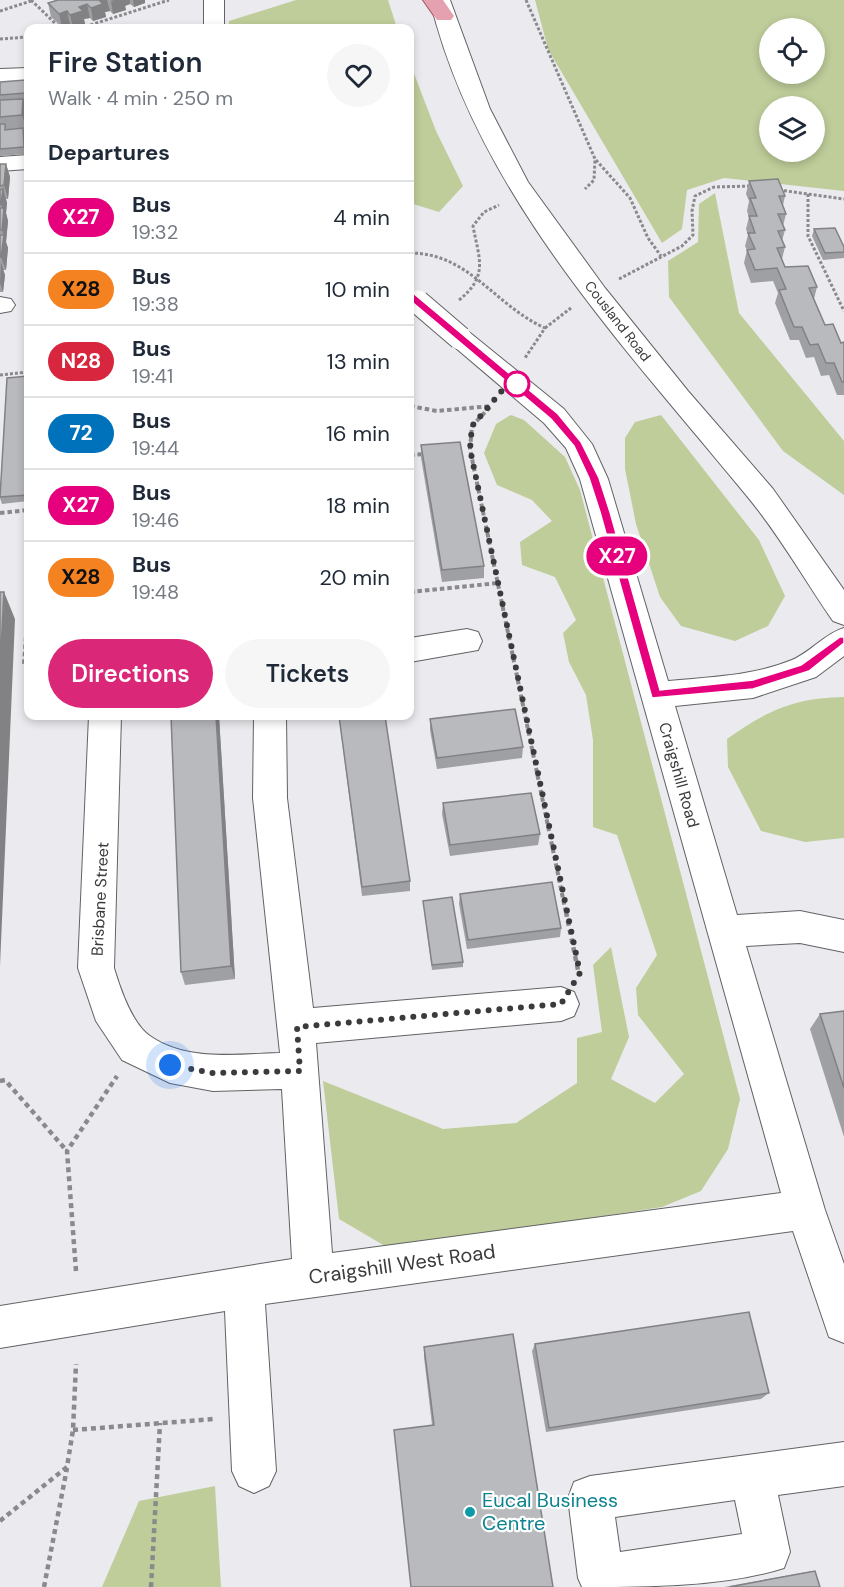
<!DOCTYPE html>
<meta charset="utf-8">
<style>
body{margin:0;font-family:"DM Sans",sans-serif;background:#f6f6f7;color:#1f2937;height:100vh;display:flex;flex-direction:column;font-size:22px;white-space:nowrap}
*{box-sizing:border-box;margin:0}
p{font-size:20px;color:#747a83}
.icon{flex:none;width:33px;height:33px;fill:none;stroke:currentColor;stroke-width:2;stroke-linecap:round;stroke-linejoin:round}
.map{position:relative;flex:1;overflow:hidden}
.side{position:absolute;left:24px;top:24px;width:390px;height:696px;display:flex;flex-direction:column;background:#fff;border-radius:12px;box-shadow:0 3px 9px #0003}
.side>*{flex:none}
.badge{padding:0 12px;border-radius:20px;font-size:21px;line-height:39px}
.fabs{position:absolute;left:759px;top:18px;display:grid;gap:12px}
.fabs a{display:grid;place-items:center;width:66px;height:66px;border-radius:50%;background:#fff;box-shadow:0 3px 9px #0003;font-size:30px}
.you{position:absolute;width:30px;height:30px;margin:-15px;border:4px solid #fff;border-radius:50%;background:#1a73e8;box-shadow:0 0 0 9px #1a73e833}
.map>.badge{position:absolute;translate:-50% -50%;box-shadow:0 0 0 3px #fff}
h2{padding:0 24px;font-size:22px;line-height:54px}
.round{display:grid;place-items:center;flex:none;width:63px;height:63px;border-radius:32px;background:#f6f6f7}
.headline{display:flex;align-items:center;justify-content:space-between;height:102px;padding:0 24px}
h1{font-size:28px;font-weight:600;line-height:45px}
.primary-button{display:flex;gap:12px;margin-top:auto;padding:12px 24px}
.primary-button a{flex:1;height:69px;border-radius:36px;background:#db2777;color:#fff;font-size:24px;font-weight:600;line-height:69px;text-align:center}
.primary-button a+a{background:#f6f6f7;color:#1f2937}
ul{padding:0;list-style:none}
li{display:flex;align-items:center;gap:18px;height:72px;padding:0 24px;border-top:2px solid #e0e1e3}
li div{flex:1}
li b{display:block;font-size:22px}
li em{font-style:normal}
li .badge{min-width:66px;font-weight:700;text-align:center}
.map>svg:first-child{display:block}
.green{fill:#becd9a;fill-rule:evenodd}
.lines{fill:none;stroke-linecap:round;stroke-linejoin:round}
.minor-casing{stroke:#616264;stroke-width:2}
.major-casing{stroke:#9e5464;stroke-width:2}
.path-far2{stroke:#8a8a8d;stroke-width:3;stroke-dasharray:3 2;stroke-linecap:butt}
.path-far1{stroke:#8a8a8d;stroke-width:4;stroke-dasharray:4.5 3;stroke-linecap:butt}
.path{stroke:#8a8a8d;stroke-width:4.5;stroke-dasharray:5 4;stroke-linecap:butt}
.minor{fill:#fff;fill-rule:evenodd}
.major{fill:#e5a1af;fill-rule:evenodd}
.minor-bridge-casing{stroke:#616264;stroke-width:25;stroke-linecap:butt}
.minor-bridge{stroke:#fff;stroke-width:23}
.wall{fill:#9fa0a3}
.shaded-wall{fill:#828284}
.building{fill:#b9babd;stroke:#828284;stroke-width:1.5}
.line{fill:#e6007e;stroke:#fff;stroke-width:1.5}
.walk{stroke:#3b3b3c;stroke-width:6;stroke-dasharray:0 10.8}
.stop-dot{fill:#fff;stroke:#e6007e;stroke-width:3}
.culture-dot{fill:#0f9aa8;stroke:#fff;stroke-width:2}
.labels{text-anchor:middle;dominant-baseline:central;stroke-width:4.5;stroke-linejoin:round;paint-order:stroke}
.far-street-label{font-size:14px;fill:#3b3b3c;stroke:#fff}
.street-label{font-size:16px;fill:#3b3b3c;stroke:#fff}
.near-street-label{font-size:20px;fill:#3b3b3c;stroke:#fff}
.near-culture-label{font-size:20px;fill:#0d838f;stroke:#fff;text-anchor:start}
</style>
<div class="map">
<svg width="844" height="1587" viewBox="0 0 844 1587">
<rect width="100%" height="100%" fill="#ebebef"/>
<g class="green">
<path d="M296 0H388L397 28H229V21Z"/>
<path d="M535 0H844V191L724 178 687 190 682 229 662 243 548 49ZM770 28H814V74H770ZM770 106H814V152H770Z"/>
<path d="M410 63 436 131 463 186 439 212 410 203Z"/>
<path d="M715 193 739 313 844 441V495L783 451 669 297 668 261 698 242 699 204Z"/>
<path d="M511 415 524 420 565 457 580 490 740 1099 728 1149 701 1191 662 1207 390 1249 339 1219 323 1081 443 1129 516 1123 577 1083V1038L602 1032 593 965 611 947 629 1037 611 1079 655 1103 684 1074 638 1015 636 988 657 955 617 835 593 827V740L586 695 569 662 563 633 576 620 555 577 522 565 520 542 552 521 532 500 497 485 484 453 496 424Z"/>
<path d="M661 415 759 540 785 596 768 626 735 641 681 626 660 597 636 524 625 469V438L635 422Z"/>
<path d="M844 697V838L805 842 761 831 728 767 727 739C768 710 794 698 844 697Z"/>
<path d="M215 1486 221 1587H102L139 1501Z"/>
</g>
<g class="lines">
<g class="minor-casing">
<g id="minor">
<rect x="204" y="0" width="20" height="28"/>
<path d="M430 0H450L490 109 528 182 605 288 688 391 773 489 844 590V625L833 621C806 582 781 538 751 501 628 350 477 195 430 0Z"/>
<path d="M28 68V80L0 83V69Z"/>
<path d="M28 155V169L0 171V157Z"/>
<path d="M0 297 11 299 15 305 11 311 0 313Z"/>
<path d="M460 329 469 332 564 409 592 444 608 479 668 681C710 677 753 676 792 660 811 652 824 634 844 628V656L816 677 753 698 675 706 737 915 800 911 844 920V952L800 943 746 946 825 1210 844 1264V1343L829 1337 793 1231 265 1304 276 1471 269 1486 254 1493 239 1486 232 1471 225 1311 0 1348V1306L292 1259 282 1089 213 1091 170 1083 122 1060 96 1021 78 968 89 716H121L114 968C120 988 132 1024 150 1036 187 1062 238 1054 280 1053L253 798 254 716H286L287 798 313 1008 561 987 574 992 579 1004 574 1016 561 1021 316 1043 332 1253 781 1193 580 479 566 448 544 423 451 344 447 338 451 332Z"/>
<path d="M467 629 478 632 482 641 478 650 410 662V638Z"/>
<path d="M844 1442V1486L778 1495 790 1552 784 1568C724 1587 646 1587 582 1587L578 1578 568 1498 574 1482 590 1476ZM735 1500 742 1534 620 1552 615 1517Z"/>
</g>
</g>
<g class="major-casing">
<path id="major" d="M423 0H443L454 16 451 20H437Z"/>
</g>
<g class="path-far2">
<path d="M31 0 60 28"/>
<path d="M526 0 595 159 594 180 585 189"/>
<path d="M0 11 31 1"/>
<path d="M81 28 169 0"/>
<path d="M0 39 28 37"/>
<path d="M596 160 630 198 648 238 661 256"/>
<path d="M779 190 844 199"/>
<path d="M808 194V236L844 311"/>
<path d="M410 253C469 253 494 305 545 328L525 358"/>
<path d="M619 279 682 246 693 235 692 211 695 196 714 187 751 186"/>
<path d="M459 300C489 276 479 259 473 226L484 212 499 205"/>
<path d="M545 328 571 308"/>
<path d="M0 375 28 372"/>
</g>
<g class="path-far1">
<path d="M410 406 437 411 491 406"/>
<path d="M490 407 472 426 470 449 566 913"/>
<path d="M410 455 424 454"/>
<path d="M0 513 28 510"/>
<path d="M410 592 498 583"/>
<path d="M28 607 24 665 28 666"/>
</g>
<g class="path">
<path d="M566 912 579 975"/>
<path d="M0 1081 5 1080 67 1151"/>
<path d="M76 1271 67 1151 117 1076"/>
<path d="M73 1430 214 1419"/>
<path d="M0 1521 67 1467 73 1430 76 1364"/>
<path d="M44 1587 67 1468"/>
<path d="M151 1587 160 1423"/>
</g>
<use href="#minor" class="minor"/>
<use href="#major" class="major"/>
<g class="minor-bridge-casing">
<path id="minor-bridge" d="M418 302 460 338"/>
</g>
<use href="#minor-bridge" class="minor-bridge"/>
</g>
<g class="wall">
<path d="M58 0H145V3L134 7 130 4 125 6 126 10 113 14 110 11 105 12 106 17 93 21 90 18 84 19 85 24 73 28 70 24 62 27 51 17 48 3Z"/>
<path d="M0 82 28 95V106L25 107 27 112 26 128 23 129 25 135 26 154 0 156Z"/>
<path d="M0 164H6L10 177 8 199H6L7 203 6 213 8 221 6 242 8 248 6 270H3L5 275 3 292H0Z"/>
<path d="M749 181 785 196 783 205 786 214 783 226 785 230 782 241 785 247 782 259 785 267 817 287 814 299 825 325 841 343 844 342V395H837L829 375 821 376 814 357 806 358 799 340H790L775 303 778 293 773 281 751 283 744 263 747 250 745 246 748 235 746 229 749 217 747 211 749 201 746 194Z"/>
<path d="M814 229 844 247V258L823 260 812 236Z"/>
<path d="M28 376V501L2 504 0 498Z"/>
<path d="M421 445 484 566V578L442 582 421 458Z"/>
<path d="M171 716H219L235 979 185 985 181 972Z"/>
<path d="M339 716 410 881V891L362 896Z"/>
<path d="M430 719 523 747 522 758 437 769 430 730Z"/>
<path d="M443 803 540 834 538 845 450 856 442 814Z"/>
<path d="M460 894 561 928 560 937 467 949 459 904Z"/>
<path d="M423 901 463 962V967L432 970Z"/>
<path d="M844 1011V1137L810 1029 820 1014Z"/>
<path d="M535 1344 769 1393 761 1399 546 1432 532 1351Z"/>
<path d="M424 1347 553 1587 432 1425 424 1357Z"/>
<path d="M815 1571 820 1587H724L806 1572Z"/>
</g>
<g class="shaded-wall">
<path d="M99 0H107L110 11 105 12 106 17 93 21 91 8Z"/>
<path d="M114 0H130V4L125 6 126 10 113 14 111 1Z"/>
<path d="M133 0H145V3L134 7Z"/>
<path d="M87 4 90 18 84 19 85 24 73 28 70 15 79 7Z"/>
<path d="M67 11 70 24 62 27 59 14Z"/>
<path d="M25 80 28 94V104L26 93Z"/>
<path d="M23 99 27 112 26 128 22 115Z"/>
<path d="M23 128 25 135 26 154 24 147Z"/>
<path d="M6 164 10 177 8 199 4 185Z"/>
<path d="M3 189 7 203 6 213 8 221 6 242 8 248 6 270 1 257 4 236 2 230 4 213 1 204Z"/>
<path d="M1 262 5 275 3 292 0 283Z"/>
<path d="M4 592 15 619 0 966V668Z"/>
<path d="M216 716H219L235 979 231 966Z"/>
</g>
<g class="building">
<path d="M58 0H100H99L103 4 91 8 87 4 79 7 83 11 70 15 67 11 59 14 48 3Z"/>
<path d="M25 80 26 93 0 95V82Z"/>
<path d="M23 99 22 115 0 117V100Z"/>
<path d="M0 124H5V130L23 128 24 147 0 149Z"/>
<path d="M0 164H6L4 185 0 186Z"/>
<path d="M778 179 785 196H779L786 214H778L785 230 778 231 785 247 777 248 785 267 808 266 817 287 809 288 825 325 833 324 841 343 844 342V382H842L834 363H826L818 344 810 345 802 327H794L779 290 786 289 777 268 755 270 747 250 755 249 748 233H755L749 216H757L750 198H756L749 181Z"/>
<path d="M3 189 1 204 0 205V190Z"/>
<path d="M0 208H4L2 230H0Z"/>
<path d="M835 228 844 247V252L825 253 814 229Z"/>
<path d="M0 235H4L1 257H0Z"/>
<path d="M28 376V495L0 497 7 378Z"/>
<path d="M460 442 484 566 442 570 421 445Z"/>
<path d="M0 592H4L0 668Z"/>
<path d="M515 709 523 747 437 758 430 719Z"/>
<path d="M171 716H216L231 966 181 972Z"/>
<path d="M339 716H385L410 881 362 887Z"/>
<path d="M531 793 540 834 450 845 443 803Z"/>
<path d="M552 882 561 928 468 940 460 894Z"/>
<path d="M452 897 463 962 432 965 423 901Z"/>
<path d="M844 1011V1088L820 1014Z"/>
<path d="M749 1312 769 1393 549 1428 535 1344Z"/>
<path d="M513 1334 553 1587H411L394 1430 434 1425 424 1347Z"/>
<path d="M815 1571 820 1587H729Z"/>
</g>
<path class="line" d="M406 293H413L558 414 581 442 599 478 610 512 660 690 753 680 801 665 840 637H844V643L809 671 753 689 652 698 600 512 589 478 574 446 551 419 406 297Z"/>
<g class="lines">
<path class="walk" d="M170 1065 213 1073 300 1071 297 1027 561 1004 580 973 470 449 472 426 511 380 517 384"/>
</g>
<circle class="stop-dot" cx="517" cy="384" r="12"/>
<circle class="culture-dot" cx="470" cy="1512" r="6"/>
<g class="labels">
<g class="far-street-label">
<text transform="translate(618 321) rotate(52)">Cousland Road</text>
</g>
<g class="street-label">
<text transform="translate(679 775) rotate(74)">Craigshill Road</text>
<text transform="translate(100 899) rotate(-87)">Brisbane Street</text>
</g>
<g class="near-street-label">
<text transform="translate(402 1264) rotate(-8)">Craigshill West Road</text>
</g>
<g class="near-culture-label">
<text x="482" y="1500">Eucal Business<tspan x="482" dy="23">Centre</tspan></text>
</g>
</g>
</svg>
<div class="fabs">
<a><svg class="icon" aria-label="locate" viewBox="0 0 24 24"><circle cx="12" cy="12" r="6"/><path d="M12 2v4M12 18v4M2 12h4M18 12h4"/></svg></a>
<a><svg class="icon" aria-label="layers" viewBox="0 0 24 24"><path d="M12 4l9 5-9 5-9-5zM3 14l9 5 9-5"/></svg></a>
</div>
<div class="you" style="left:170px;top:1065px"></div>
<b class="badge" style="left:617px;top:556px;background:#e6007e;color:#fff">X27</b>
<section class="side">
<div class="headline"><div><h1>Fire Station</h1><p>Walk · 4 min · 250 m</p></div><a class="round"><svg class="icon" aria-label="heart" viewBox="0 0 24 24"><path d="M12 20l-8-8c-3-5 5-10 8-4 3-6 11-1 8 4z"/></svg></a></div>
<h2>Departures</h2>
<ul>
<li><span class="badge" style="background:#e6007e;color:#fff">X27</span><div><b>Bus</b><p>19:32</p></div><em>4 min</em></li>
<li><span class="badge" style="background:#f58220;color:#111">X28</span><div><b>Bus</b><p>19:38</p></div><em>10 min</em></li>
<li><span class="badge" style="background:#d7263d;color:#fff">N28</span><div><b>Bus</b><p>19:41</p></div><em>13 min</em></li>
<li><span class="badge" style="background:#0072bc;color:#fff">72</span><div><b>Bus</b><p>19:44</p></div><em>16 min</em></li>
<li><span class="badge" style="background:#e6007e;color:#fff">X27</span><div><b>Bus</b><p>19:46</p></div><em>18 min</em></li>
<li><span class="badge" style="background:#f58220;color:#111">X28</span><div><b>Bus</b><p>19:48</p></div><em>20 min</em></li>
</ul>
<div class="primary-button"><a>Directions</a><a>Tickets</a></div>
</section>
</div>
